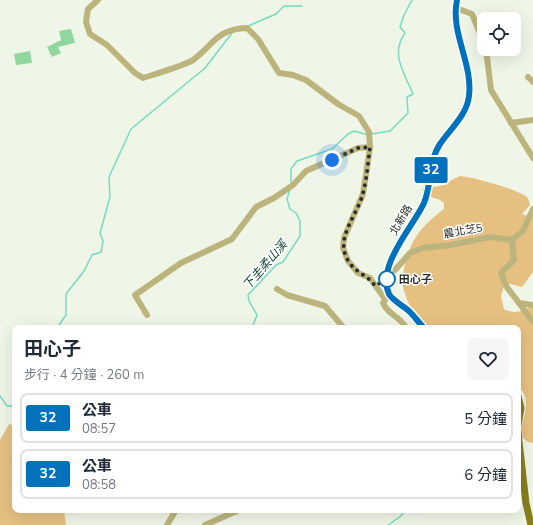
<!DOCTYPE html>
<html lang="zh-TW">
<meta charset="utf-8">
<style>
body{margin:0;font-family:"Nunito Sans","Noto Sans TC",sans-serif;background:#f6f6f7;color:#1f2937;height:100vh;display:flex;flex-direction:column;font-size:15px;white-space:nowrap}
*{box-sizing:border-box;margin:0}
p{font-size:13px;color:#747a83}
.icon{flex:none;width:22px;height:22px;fill:none;stroke:currentColor;stroke-width:2;stroke-linecap:round;stroke-linejoin:round}
.map{position:relative;flex:1;overflow:hidden}
.panel{position:absolute;left:12px;top:325px;width:509px;height:188px;display:flex;flex-direction:column;background:#fff;border-radius:8px;box-shadow:0 4px 16px #0002}
.panel>*{flex:none}
.badge{padding:0 8px;border-radius:3px;font-size:14px;line-height:26px}
.tools{position:absolute;left:477px;top:12px;display:grid;gap:8px}
.tools a{display:grid;place-items:center;width:44px;height:44px;border-radius:8px;background:#fff;box-shadow:0 4px 16px #0002;font-size:20px}
.you{position:absolute;width:20px;height:20px;margin:-10px;border:3px solid #fff;border-radius:50%;background:#1a73e8;box-shadow:0 0 0 6px #1a73e833}
.map>.badge{position:absolute;translate:-50% -50%;box-shadow:0 0 0 2px #fff}
.round{display:grid;place-items:center;flex:none;width:42px;height:42px;border-radius:8px;background:#f6f6f7}
.headline{display:flex;align-items:center;justify-content:space-between;height:68px;padding:0 12px}
h1{font-size:19px;font-weight:700;line-height:30px}
ul{padding:0;list-style:none}
li{display:flex;align-items:center;gap:12px;height:50px;margin:0 8px 6px;padding:0 4px;border:2px solid #e0e1e3;border-radius:8px}
li div{flex:1}
li b{display:block;font-size:15px}
li em{font-style:normal}
li .badge{min-width:44px;font-weight:700;text-align:center}
.map>svg:first-child{display:block}
.green{fill:#e5c081}
.lines{fill:none;stroke-linecap:round;stroke-linejoin:round}
.stream{stroke:#74dcbf;stroke-width:1.5}
.building{fill:#90d79e}
.minor{stroke:#bbb57d;stroke-width:6}
.major{stroke:#887e1b;stroke-width:7}
.line-casing{stroke:#fff;stroke-width:9}
.line{stroke:#0072bc;stroke-width:6}
.walk{stroke:#2c2e29;stroke-width:4;stroke-dasharray:0 7.2}
.stop-dot{fill:#fff;stroke:#0072bc;stroke-width:2}
.labels{text-anchor:middle;dominant-baseline:central;stroke-width:3;stroke-linejoin:round;paint-order:stroke}
.street-label{font-size:11px;fill:#2c2e29;stroke:#fff}
.stop-label{font-size:11px;font-weight:bold;fill:#2c2e29;stroke:#fff;text-anchor:start}
.water-label{font-size:12px;font-style:italic;fill:#104034;stroke:#fff}
</style>
<div class="map">
<svg width="533" height="525" viewBox="0 0 533 525">
<rect width="100%" height="100%" fill="#f0f6e7"/>
<g class="green">
<path d="M460 176C473 177 512 188 524 195 528 197 529 200 530 205L522 214 533 218V272L522 287 510 284 504 285 501 297 504 309C516 315 522 311 533 305V443L528 442 519 435C523 420 533 397 518 387V328H422C413 314 406 300 402 283 402 279 404 273 404 268 410 240 421 226 444 209V203L440 200 425 195 422 189 426 186C443 189 445 182 460 176Z"/>
<path d="M9 424 15 426V510H64L66 525H0V440Z"/>
</g>
<g class="lines">
<g class="stream">
<path d="M248 26 276 14 284 6H302"/>
<path d="M371 134 390 131 408 113 407 97 413 94C404 72 390 54 405 33L400 27 404 15 412 0"/>
<path d="M291 183V169L297 161 332 149 348 134 354 131 368 135"/>
<path d="M57 328 66 315V294L84 271 92 255 101 252 103 241 100 233 110 197 109 177 131 129 205 68 232 33"/>
<path d="M252 328 257 315 249 301 248 295 276 265 283 262 300 236V221L296 213 290 209 287 199 290 189"/>
<path d="M0 396 7 406H15"/>
<path d="M388 525 401 516 405 510"/>
</g>
</g>
<g class="building">
<path d="M71 29 75 43 58 47 61 53 52 57 47 47 61 40 59 31Z"/>
<path d="M30 51 32 63 16 65 14 54Z"/>
</g>
<g class="lines">
<g class="minor">
<path d="M98 0 88 9 86 22 90 34 107 45 135 73 143 78C152 75 186 65 193 60 214 44 217 29 247 28L258 39 279 73 293 75 306 80 338 104 359 116 369 132 370 147 363 194 344 238 343 248 348 261 358 273 370 278 385 299"/>
<path d="M456 8 472 14 484 43"/>
<path d="M486 49 491 90 533 158"/>
<path d="M528 77 533 82"/>
<path d="M511 123 533 120"/>
<path d="M512 240 514 260 501 273 506 286 519 303 533 305"/>
<path d="M388 273 395 270 410 253 423 248 451 245 490 237 512 240 523 231 533 209"/>
<path d="M277 289 287 295 325 306 344 328"/>
<path d="M387 297 383 303C388 315 401 317 406 328"/>
<path d="M519 303 533 322"/>
<path d="M147 315 135 295 181 263 232 239 256 207 274 198 293 185 306 171 358 148 370 147"/>
<path d="M167 525 176 510"/>
<path d="M205 525 239 510"/>
</g>
<g class="major">
<path d="M424 328C419 323 415 317 410 312 404 306 393 301 389 294 376 266 413 226 424 203 433 184 428 162 440 144 450 129 467 115 469 96 473 63 450 33 457 0"/>
<path d="M518 396 521 408 518 425"/>
<path d="M518 433 526 503 531 525"/>
</g>
</g>
<g class="lines">
<g class="line-casing">
<path id="line" d="M424 328C419 323 415 317 410 312 404 306 393 301 389 294 376 266 413 227 424 203 432 184 428 162 440 144 450 129 467 115 469 96 473 63 450 33 457 0"/>
</g>
<use href="#line" class="line"/>
<path class="walk" d="M332 160 358 148 370 147C368 162 367 178 363 193 358 215 333 239 349 262 356 273 368 275 375 286L387 279"/>
</g>
<circle class="stop-dot" cx="387" cy="279" r="8"/>
<g class="labels">
<g class="street-label">
<text transform="translate(401 220) rotate(-59)">北新路</text>
<text transform="translate(463 231) rotate(-10)">農北芝5</text>
</g>
<g class="stop-label">
<text x="399" y="279">田心子</text>
</g>
<g class="water-label">
<text transform="translate(265 265) rotate(-49)">下圭柔山溪</text>
</g>
</g>
</svg>
<div class="tools">
<a><svg class="icon" aria-label="locate" viewBox="0 0 24 24"><circle cx="12" cy="12" r="6"/><path d="M12 2v4M12 18v4M2 12h4M18 12h4"/></svg></a>
</div>
<div class="you" style="left:332px;top:160px"></div>
<b class="badge" style="left:431px;top:170px;background:#0072bc;color:#fff">32</b>
<section class="panel">
<div class="headline"><div><h1>田心子</h1><p>步行 · 4 分鐘 · 260 m</p></div><a class="round"><svg class="icon" aria-label="heart" viewBox="0 0 24 24"><path d="M12 20l-8-8c-3-5 5-10 8-4 3-6 11-1 8 4z"/></svg></a></div>
<ul>
<li><span class="badge" style="background:#0072bc;color:#fff">32</span><div><b>公車</b><p>08:57</p></div><em>5 分鐘</em></li>
<li><span class="badge" style="background:#0072bc;color:#fff">32</span><div><b>公車</b><p>08:58</p></div><em>6 分鐘</em></li>
</ul>
</section>
</div>
